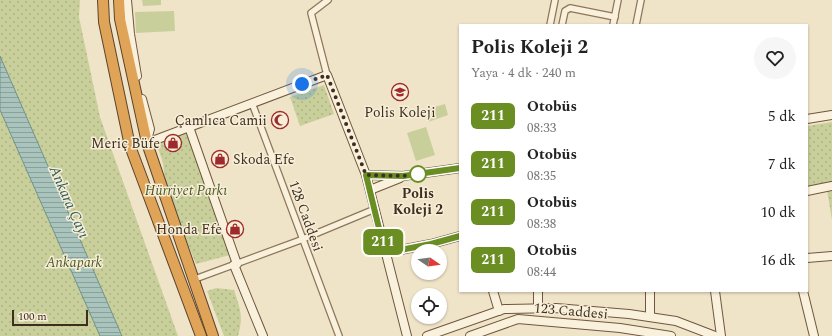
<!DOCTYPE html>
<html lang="tr">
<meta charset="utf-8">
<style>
body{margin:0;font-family:Spectral,serif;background:#f6f6f6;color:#222;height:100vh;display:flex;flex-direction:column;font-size:15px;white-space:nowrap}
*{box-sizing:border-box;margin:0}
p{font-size:13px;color:#767676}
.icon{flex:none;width:22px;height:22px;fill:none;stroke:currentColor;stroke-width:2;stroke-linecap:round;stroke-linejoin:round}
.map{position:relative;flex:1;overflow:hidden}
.drawer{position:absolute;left:459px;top:24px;width:349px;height:268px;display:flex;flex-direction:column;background:#fff;border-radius:0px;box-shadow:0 1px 3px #0004}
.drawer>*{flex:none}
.badge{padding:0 8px;border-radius:6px;font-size:14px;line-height:26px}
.needle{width:26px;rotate:103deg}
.fabs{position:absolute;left:411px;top:244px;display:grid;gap:8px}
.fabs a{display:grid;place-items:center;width:36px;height:36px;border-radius:50%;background:#fff;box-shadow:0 1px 3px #0004;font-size:20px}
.scale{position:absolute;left:12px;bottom:10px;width:76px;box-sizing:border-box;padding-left:4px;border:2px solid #3d2e20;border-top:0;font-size:11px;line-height:14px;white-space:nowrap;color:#3d2e20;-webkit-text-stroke:3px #f7eed8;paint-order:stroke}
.you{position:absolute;width:20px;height:20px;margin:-10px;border:3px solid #fff;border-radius:50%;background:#1a73e8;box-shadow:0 0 0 6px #1a73e833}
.map>.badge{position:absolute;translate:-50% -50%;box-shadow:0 0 0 2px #fff}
.round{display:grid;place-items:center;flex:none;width:42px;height:42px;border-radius:21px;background:#f6f6f6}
.head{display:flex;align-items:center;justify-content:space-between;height:68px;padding:0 12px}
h1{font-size:19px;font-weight:700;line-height:30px}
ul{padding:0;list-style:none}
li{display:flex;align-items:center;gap:12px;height:48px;padding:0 12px}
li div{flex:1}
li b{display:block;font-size:15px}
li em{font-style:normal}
li .badge{min-width:44px;font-weight:700;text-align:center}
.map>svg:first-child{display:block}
.grass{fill:url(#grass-dots)}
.garden{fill:#c9cf9b}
.water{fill:url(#water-rules);stroke:#6f938a}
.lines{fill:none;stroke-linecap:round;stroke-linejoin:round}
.street-casing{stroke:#8d765c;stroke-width:8}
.secondary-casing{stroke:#6f573f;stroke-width:10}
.highway-casing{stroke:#5b4430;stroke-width:12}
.street{stroke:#faf1dc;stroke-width:5.5}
.secondary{stroke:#faf1dc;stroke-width:8}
.highway{stroke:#e0a458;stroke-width:10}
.line-casing{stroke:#fff;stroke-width:9}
.line{stroke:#6b8e23;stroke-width:6}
.walk{stroke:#3d2e20;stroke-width:4;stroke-dasharray:0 7.2}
.stop-dot{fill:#fff;stroke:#6b8e23;stroke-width:2}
.labels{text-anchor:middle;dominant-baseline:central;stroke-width:3;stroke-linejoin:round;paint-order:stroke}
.poi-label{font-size:14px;fill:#3d2e20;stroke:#f7eed8;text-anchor:end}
.park-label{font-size:14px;font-style:italic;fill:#4d5a26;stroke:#f7eed8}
.stop-label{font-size:14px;font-weight:bold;fill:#3d2e20;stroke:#f7eed8}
.street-label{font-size:14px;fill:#3d2e20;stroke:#f7eed8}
.water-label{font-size:15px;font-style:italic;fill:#2f5d5a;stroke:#f7eed8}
</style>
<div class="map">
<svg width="832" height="336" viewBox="0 0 832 336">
<defs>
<pattern id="grass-dots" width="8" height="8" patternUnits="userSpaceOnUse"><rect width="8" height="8" fill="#c9cf9b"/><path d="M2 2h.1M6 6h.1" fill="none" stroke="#aeb285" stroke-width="1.8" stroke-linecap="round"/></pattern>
<pattern id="water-rules" width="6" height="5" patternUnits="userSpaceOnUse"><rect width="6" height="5" fill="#a9c4bc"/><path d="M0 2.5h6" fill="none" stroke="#8ba098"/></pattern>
</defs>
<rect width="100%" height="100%" fill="#f0e4c8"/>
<g class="grass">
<path d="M0 0H80L79 17 100 117 178 336H0Z"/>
<path d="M324 85 334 114 300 126 290 97Z"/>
<path d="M832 122V220L826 184 807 188V126Z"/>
<path d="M184 133 187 135 230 255 196 264 166 190 163 163 158 148 160 143Z"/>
<path d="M216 288 234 290C240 309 244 316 238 336H224L207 291Z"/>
</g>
<g class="garden">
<path d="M142 0H161V5L143 6Z"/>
<path d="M174 11 175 31 136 33 135 12Z"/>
<path d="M445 104 448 115 428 122 424 110Z"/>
<path d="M426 127 435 155 416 161 407 133Z"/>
</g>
<path class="water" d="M0 56 122 336H100L0 110Z"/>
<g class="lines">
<g class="street-casing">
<g id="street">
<path d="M550 25 555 0"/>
<path d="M562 25 565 11 570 8 615 17"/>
<path d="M613 25 618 0"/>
<path d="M636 25 641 0"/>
<path d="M327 75 311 13 328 0"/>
<path d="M252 103 339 336"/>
<path d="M195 279 298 241 375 209"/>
</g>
</g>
<g class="secondary-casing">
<g id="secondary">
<path d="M127 0 130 34 137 76"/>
<path d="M142 99 150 129 147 140"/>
<path d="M807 119 832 115"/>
<path d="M189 127 237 264"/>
<path d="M147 143 327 75 366 175 407 336"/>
<path d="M366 175 403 176 460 168"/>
<path d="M370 190 400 178"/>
<path d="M807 191 832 186"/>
<path d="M385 253 431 244 460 236"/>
<path d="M807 258 832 256"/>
<path d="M234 265 263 336"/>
<path d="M493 291 499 311"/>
<path d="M538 291V308"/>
<path d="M650 291V317"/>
<path d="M715 291 721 336"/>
<path d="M803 291 814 336"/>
<path d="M427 336 504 309 556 308 629 314 676 321 715 336"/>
<path d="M470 336 518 319 620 328 671 336"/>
</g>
</g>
<g class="highway-casing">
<g id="highway">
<path d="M103 0 104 22 130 146 201 336"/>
<path d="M119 0 120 19 147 143 213 336"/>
</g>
</g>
<use href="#street" class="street"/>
<use href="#secondary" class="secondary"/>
<use href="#highway" class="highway"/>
</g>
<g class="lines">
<g class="line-casing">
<path id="line" d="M460 168 403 176 366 175 385 253 431 244 460 236"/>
</g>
<use href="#line" class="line"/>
<path class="walk" d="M302 84 327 75 366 175 403 176 418 174"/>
</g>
<defs>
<g id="school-ring" transform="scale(0.9)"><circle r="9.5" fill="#f7eed8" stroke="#9e2a2b" stroke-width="1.5"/><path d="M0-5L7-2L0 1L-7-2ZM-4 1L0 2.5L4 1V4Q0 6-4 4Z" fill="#9e2a2b"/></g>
<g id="mosque-ring" transform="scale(0.9)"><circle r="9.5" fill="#f7eed8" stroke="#9e2a2b" stroke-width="1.5"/><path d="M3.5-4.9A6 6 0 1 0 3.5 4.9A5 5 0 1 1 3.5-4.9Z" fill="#9e2a2b"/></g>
<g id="shop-ring" transform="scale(0.9)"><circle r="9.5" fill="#f7eed8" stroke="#9e2a2b" stroke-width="1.5"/><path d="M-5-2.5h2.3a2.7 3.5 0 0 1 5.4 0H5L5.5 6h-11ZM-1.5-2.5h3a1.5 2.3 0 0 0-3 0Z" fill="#9e2a2b"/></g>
</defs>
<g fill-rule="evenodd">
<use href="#school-ring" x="400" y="92"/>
<use href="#mosque-ring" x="280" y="120"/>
<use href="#shop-ring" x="173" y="143"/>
<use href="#shop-ring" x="220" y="159"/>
<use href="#shop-ring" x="235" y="229"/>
</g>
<circle class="stop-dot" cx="418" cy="174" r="8"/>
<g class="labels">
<g class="poi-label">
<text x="400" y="112" text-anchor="middle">Polis Koleji</text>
<text x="267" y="120">Çamlıca Camii</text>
<text x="160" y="143">Meriç Büfe</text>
<text x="233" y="159" text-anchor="start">Skoda Efe</text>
<text x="222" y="229">Honda Efe</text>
</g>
<g class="park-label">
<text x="186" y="190">Hürriyet Parkı</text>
<text x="74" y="262">Ankapark</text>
</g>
<g class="stop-label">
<text x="418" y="193">Polis<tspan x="418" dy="16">Koleji 2</tspan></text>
</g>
<g class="street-label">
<text transform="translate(306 216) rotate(70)">128 Caddesi</text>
<text transform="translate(571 311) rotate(5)">123 Caddesi</text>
</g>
<g class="water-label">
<text transform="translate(69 202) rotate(66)">Ankara Çayı</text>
</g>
</g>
</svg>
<div class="fabs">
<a><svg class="needle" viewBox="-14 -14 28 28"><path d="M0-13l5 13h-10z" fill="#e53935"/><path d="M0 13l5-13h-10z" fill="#767676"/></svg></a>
<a><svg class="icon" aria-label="locate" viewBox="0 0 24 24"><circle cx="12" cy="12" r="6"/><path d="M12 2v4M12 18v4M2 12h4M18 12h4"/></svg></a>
</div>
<div class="scale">100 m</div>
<div class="you" style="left:302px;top:84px"></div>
<b class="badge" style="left:383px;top:242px;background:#6b8e23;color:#fff">211</b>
<section class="drawer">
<div class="head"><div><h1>Polis Koleji 2</h1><p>Yaya · 4 dk · 240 m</p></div><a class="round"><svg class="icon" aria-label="heart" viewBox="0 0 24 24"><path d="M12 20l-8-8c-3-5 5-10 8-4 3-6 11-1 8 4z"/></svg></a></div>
<ul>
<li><span class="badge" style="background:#6b8e23;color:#fff">211</span><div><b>Otobüs</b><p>08:33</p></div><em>5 dk</em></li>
<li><span class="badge" style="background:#6b8e23;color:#fff">211</span><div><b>Otobüs</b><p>08:35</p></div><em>7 dk</em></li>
<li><span class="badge" style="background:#6b8e23;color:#fff">211</span><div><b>Otobüs</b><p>08:38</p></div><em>10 dk</em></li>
<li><span class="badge" style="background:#6b8e23;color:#fff">211</span><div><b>Otobüs</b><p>08:44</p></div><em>16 dk</em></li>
</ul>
</section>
</div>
